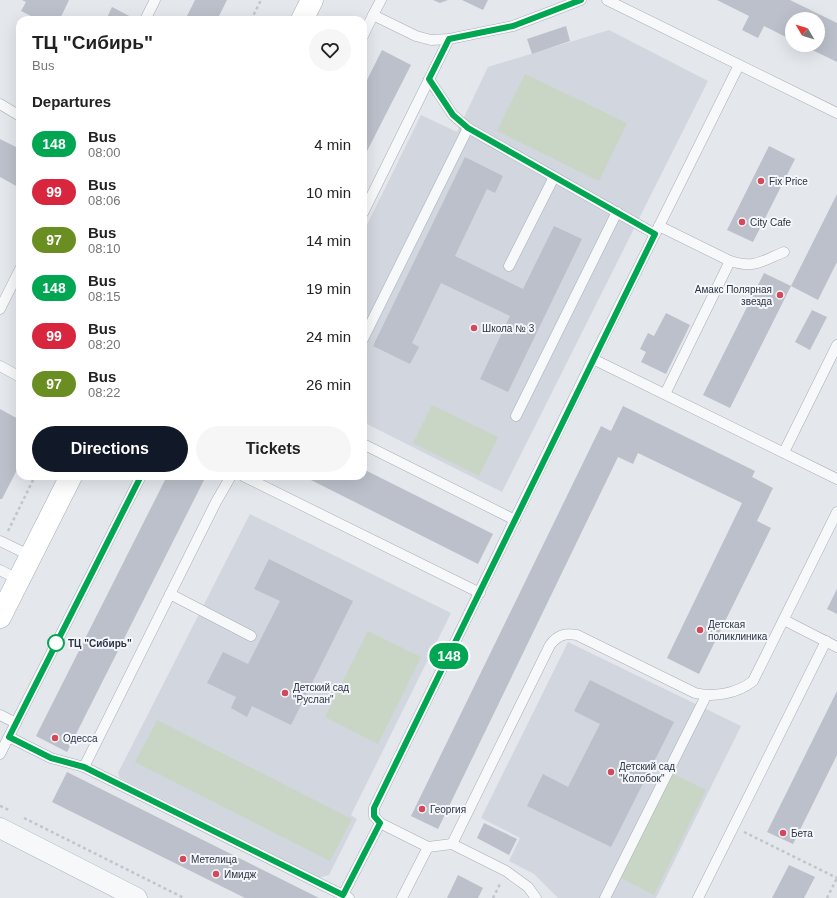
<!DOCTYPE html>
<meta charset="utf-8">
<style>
body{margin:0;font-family:Arial,sans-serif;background:#f6f6f6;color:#222;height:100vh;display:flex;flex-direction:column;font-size:15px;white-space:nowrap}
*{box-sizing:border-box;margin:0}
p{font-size:13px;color:#767676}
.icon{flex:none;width:22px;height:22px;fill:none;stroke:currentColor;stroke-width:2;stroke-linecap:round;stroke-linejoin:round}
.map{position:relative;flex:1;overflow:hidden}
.panel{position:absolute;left:16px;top:16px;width:351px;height:464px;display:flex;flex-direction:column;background:#fff;border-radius:12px;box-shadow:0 4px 16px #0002}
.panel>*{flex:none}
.badge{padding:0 8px;border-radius:13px;font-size:14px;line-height:26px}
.needle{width:26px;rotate:308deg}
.controls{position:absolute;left:785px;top:12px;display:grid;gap:8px}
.controls a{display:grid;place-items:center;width:40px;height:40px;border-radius:50%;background:#fff;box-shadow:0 4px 16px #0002;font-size:20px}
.map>.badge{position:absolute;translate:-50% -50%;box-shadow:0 0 0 2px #fff}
h2{padding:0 16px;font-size:15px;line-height:36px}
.round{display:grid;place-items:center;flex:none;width:42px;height:42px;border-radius:21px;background:#f6f6f6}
.summary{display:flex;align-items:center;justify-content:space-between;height:68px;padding:0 16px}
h1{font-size:19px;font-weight:600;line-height:30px}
.cta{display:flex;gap:8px;margin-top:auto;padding:8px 16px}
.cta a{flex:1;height:46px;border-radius:24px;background:#111827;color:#fff;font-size:16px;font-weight:600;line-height:46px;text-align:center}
.cta a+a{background:#f6f6f6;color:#222}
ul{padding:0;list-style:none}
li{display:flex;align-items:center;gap:12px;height:48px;padding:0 16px}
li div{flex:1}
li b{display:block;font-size:15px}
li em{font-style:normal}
li .badge{min-width:44px;font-weight:700;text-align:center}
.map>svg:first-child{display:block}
.built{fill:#d2d6de}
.green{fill:#c9d6c5}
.building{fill:#bbc0ca}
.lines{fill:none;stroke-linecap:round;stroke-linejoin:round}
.lane-casing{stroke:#a9aeb7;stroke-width:11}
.street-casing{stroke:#a9aeb7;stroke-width:21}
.secondary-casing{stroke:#a9aeb7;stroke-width:23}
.path{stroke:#c2c5cb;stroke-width:2.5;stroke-dasharray:3 3;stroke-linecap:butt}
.lane{stroke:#f7f8fa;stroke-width:10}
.street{stroke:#f7f8fa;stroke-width:20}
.secondary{stroke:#fff;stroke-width:22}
.line-casing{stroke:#fff;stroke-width:9}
.line{stroke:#00a651;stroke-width:6}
.poi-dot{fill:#d1495b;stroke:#f4f6f9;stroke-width:1.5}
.stop-dot{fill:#fff;stroke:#00a651;stroke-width:2}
.labels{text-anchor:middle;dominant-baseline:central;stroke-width:4;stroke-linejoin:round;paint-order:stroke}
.poi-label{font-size:10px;fill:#2b3445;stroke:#f4f6f9;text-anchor:start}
.stop-label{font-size:10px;font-weight:bold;fill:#2b3445;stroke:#f4f6f9;text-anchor:start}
</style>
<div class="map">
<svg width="837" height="898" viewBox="0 0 837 898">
<rect width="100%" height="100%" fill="#e4e7ec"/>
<g class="built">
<path d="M609 30 708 81 502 492 363 422V233L421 115 457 132 488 67Z"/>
<path d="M250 514 451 613 351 815 357 819 329 875 319 878 120 778 118 773Z"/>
<path d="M568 642 741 726 656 898H558L534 874 509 861 520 838 481 818Z"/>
</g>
<g class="green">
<path d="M525 74 627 123 599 181 497 131Z"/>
<path d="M432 405 498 437 479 476 413 443Z"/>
<path d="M368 631 421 657 378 744 325 717Z"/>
<path d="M157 720 352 819 330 861 135 762Z"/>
<path d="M673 774 706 790 654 895 621 878Z"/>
</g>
<g class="building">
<path d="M22 0H69L60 19 55 17 54 20H39L21 11 26 2Z"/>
<path d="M195 0H227L217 20H185Z"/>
<path d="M433 0H448L440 3Z"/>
<path d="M462 0H488L483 10Z"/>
<path d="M717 0H790L837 23V62L802 45H818V19H792V40L764 26 758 38 742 30 749 16Z"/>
<path d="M112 7 137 20H106Z"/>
<path d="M566 26 570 41 532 54 527 39Z"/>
<path d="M382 50 411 65 363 159V88Z"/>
<path d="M0 139 20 149V188L0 177Z"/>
<path d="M769 146 795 159 753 242 727 230Z"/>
<path d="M465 157 503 176 495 193 487 189 455 256 523 289 554 226 582 239 508 392 480 379 510 316 441 283 412 343 419 347 410 364 373 346Z"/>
<path d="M837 194V262L818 300 791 286Z"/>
<path d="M764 273 791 286 730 408 703 395Z"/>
<path d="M812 310 827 317 810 350 795 342Z"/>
<path d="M666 313 690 325 666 374 641 362 646 352 640 349 648 333 654 336Z"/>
<path d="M623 406 755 471 752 477 773 488 757 521 771 528 699 674 667 658 742 503 638 453 633 464 618 457 438 829 411 816 601 426 611 431Z"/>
<path d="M0 409 20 420V464L2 499H0Z"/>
<path d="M363 469 493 534 478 564 303 476H363Z"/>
<path d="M167 476H206L67 752 36 736Z"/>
<path d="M269 559 353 601 291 725 252 706 247 717 231 708 236 697 207 683 223 652 248 664 280 601 254 589Z"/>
<path d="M837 589V614L827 609Z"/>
<path d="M590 680 674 722 611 847 527 806 543 774 568 787 600 724 574 711Z"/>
<path d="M837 691V755L793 844 767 832Z"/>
<path d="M67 772 319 898H245L52 802Z"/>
<path d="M484 823 517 839 509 855 477 838Z"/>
<path d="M789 865 815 877 804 898H772Z"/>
<path d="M458 875 483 888 478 898H447Z"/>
</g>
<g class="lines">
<g class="lane-casing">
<g id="lane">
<path d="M607 0 837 113"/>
<path d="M373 15 381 0"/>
<path d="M145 20 155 0"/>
<path d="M363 36 373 15 416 36 431 40 449 39 513 26 581 0"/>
<path d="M429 79 453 115 468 128 655 234"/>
<path d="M0 104 20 116"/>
<path d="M363 213 449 39"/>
<path d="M659 226 730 261 665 394"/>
<path d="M730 261C755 269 762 261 784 252"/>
<path d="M509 266 554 177"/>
<path d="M0 309 20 269"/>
<path d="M363 339 468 128"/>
<path d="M593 359 837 479"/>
<path d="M0 366 20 377"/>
<path d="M516 416 617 212"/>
<path d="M363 444 515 520"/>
<path d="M784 452 837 345"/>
<path d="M231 476 216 502 84 767 349 898"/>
<path d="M243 476 480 593"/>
<path d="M0 541 31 556"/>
<path d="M0 570 19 580"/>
<path d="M170 594 251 636"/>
<path d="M784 620 837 647"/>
<path d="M0 715 16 723"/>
<path d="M9 737 51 758 84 767"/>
<path d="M0 754 141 476"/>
<path d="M380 823 428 847 452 844 506 871 528 887 536 898"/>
<path d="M452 844 550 645C558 635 564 633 577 635L695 693C714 698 738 693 753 681L837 512"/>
<path d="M343 895 380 823 374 816V808L593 359 739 65"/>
<path d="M402 898 428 847"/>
<path d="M605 898 706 696"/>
<path d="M698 898 826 641"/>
</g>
</g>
<g class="street-casing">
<path id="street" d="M0 828 137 898"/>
</g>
<g class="secondary-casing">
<g id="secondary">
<path d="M302 20 312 0"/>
<path d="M0 617 71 476"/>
</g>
</g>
<g class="path">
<path d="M251 20 261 0"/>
<path d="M8 531 35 476"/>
<path d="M0 806 9 810"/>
<path d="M24 818 184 898"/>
<path d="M744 832 837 878"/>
<path d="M493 898 501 882"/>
<path d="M827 898 837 878"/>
</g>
<use href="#lane" class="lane"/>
<use href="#street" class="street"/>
<use href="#secondary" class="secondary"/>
</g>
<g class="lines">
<g class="line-casing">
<path id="line" d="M141 476 9 737 51 758 84 767 343 895 380 823 374 816V808L655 234 468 128 453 115 429 79 449 39 513 26 581 0"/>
</g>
<use href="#line" class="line"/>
</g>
<g class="poi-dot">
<circle cx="761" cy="181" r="4"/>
<circle cx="742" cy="222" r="4"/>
<circle cx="780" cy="295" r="4"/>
<circle cx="474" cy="328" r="4"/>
<circle cx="700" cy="630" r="4"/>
<circle cx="285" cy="693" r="4"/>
<circle cx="55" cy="738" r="4"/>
<circle cx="611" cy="772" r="4"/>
<circle cx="422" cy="809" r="4"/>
<circle cx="783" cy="833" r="4"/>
<circle cx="183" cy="859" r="4"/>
<circle cx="216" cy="874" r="4"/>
</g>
<circle class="stop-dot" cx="56" cy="643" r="8"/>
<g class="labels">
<g class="poi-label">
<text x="769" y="181">Fix Price</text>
<text x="750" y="222">City Cafe</text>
<text x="772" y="289" text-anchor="end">Амакс Полярная<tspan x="772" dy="12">звезда</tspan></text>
<text x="482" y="328">Школа № 3</text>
<text x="708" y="624">Детская<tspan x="708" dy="12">поликлиника</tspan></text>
<text x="293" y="687">Детский сад<tspan x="293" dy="12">"Руслан"</tspan></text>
<text x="63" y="738">Одесса</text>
<text x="619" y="766">Детский сад<tspan x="619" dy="12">"Колобок"</tspan></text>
<text x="430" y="809">Георгия</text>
<text x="791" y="833">Бета</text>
<text x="191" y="859">Метелица</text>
<text x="224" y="874">Имидж</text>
</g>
<g class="stop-label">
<text x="68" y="643">ТЦ "Сибирь"</text>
</g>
</g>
</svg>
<div class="controls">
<a><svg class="needle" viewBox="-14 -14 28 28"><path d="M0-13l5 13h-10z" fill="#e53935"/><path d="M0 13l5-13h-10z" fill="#767676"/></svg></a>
</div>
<b class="badge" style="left:449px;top:656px;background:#00a651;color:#fff">148</b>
<section class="panel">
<div class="summary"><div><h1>ТЦ &quot;Сибирь&quot;</h1><p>Bus</p></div><a class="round"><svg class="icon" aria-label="heart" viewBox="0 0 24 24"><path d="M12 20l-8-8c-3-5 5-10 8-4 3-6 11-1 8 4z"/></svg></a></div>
<h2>Departures</h2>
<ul>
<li><span class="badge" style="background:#00a651;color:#fff">148</span><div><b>Bus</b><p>08:00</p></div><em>4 min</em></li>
<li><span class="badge" style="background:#d7263d;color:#fff">99</span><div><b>Bus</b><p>08:06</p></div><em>10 min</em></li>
<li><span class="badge" style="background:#6b8e23;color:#fff">97</span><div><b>Bus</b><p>08:10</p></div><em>14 min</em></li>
<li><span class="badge" style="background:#00a651;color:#fff">148</span><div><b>Bus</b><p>08:15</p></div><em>19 min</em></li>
<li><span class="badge" style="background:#d7263d;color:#fff">99</span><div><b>Bus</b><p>08:20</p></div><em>24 min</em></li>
<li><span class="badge" style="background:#6b8e23;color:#fff">97</span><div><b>Bus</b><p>08:22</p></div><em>26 min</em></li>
</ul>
<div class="cta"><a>Directions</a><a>Tickets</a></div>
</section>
</div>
